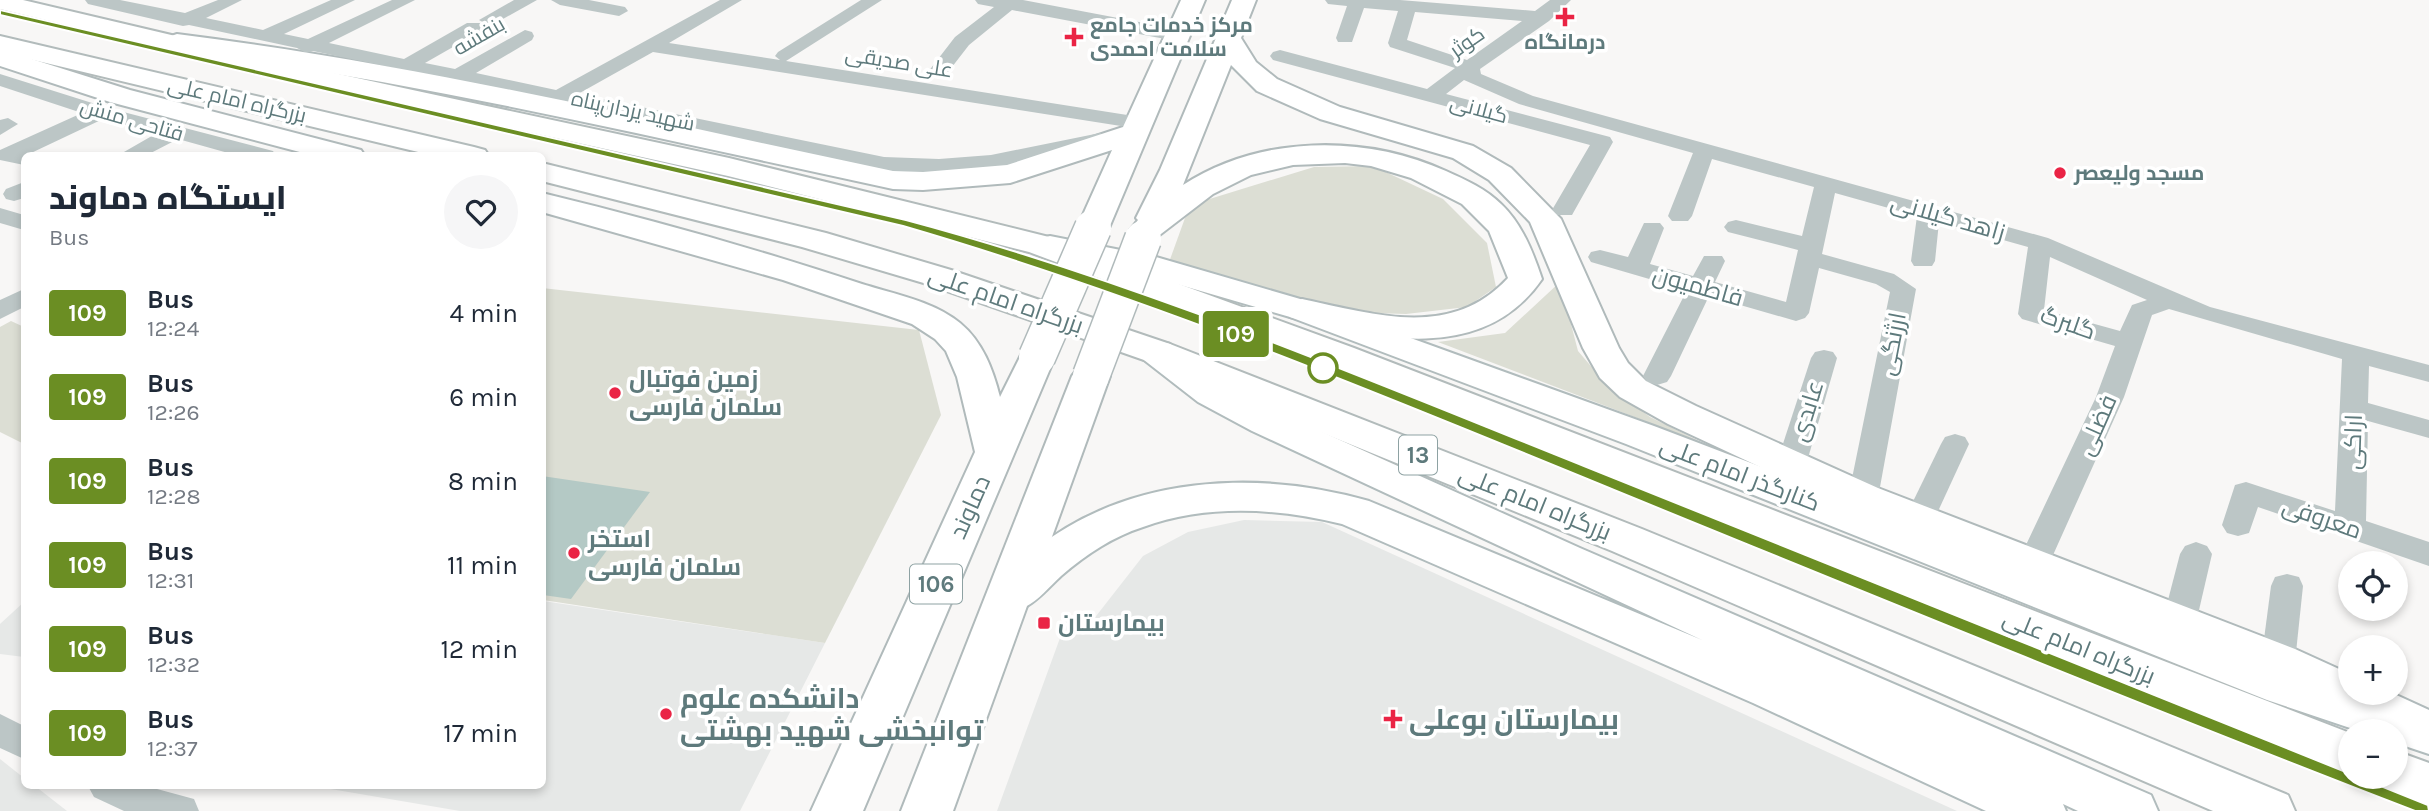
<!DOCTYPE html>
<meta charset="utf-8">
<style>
body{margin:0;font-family:Karla,Cairo,sans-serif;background:#f6f6f7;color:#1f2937;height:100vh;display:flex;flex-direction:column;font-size:26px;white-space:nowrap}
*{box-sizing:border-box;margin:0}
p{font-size:23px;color:#747a83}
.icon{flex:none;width:38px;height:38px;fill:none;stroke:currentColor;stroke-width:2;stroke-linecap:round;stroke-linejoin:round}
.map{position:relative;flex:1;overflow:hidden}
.drawer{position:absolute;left:21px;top:152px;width:525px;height:637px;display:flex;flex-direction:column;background:#fff;border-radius:10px;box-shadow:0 4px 10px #0003}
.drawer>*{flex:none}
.badge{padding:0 14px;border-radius:5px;font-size:24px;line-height:46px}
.buttons{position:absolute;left:2338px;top:551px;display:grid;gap:14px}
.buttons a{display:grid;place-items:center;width:70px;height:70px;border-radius:50%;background:#fff;box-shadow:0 4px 10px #0003;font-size:35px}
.map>.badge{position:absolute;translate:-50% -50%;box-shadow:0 0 0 4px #fff}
.round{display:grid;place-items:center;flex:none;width:74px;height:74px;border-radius:37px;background:#f6f6f7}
.overview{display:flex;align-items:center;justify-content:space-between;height:119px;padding:0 28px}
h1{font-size:33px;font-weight:800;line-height:52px}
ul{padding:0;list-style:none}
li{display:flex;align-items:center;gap:21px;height:84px;padding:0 28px}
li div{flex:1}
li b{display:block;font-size:26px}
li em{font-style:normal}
li .badge{min-width:77px;font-weight:700;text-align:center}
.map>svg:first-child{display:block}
.built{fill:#e6e8e7}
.green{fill:#dcded4}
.water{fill:#b4c9c5}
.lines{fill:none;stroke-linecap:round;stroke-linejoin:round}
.secondary-casing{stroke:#b1bcbd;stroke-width:4}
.primary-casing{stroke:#b0babb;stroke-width:4}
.highway-casing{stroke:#b2bbbb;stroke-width:4}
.street{fill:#bcc6c6;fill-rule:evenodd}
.secondary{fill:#fff;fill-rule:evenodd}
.primary{fill:#fff;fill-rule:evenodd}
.highway{fill:#fff;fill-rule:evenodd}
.primary-bridge-casing{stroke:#b0babb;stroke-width:39;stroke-linecap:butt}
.primary-bridge{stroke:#fff;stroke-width:36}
.line{fill:#6b8e23;stroke:#fff;stroke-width:2}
.poi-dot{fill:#ea2445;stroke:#fff;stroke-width:2.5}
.stop-dot{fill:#fff;stroke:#6b8e23;stroke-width:3.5}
.labels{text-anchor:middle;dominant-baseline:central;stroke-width:7;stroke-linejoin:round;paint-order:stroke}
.far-poi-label{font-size:21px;font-weight:bold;fill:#5e7a7c;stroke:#fff;text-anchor:start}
.far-street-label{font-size:21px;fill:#5e7a7c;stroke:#fff}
.shield{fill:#fff;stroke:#8ea2a3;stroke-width:2}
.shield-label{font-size:23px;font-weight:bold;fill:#5e7a7c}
.street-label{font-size:24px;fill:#5e7a7c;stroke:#fff}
.poi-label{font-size:24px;font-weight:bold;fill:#5e7a7c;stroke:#fff;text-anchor:start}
.near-poi-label{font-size:28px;font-weight:bold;fill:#5e7a7c;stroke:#fff;text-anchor:start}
</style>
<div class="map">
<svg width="2429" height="811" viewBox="0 0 2429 811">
<rect width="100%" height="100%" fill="#f8f7f6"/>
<g class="built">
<path d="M1244 520 1322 522 1957 811H997L1068 616 1093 620 1143 556 1188 532Z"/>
<path d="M543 601 825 643 740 811H460L313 786H542Z"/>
<path d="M24 602V657L0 654V624Z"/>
<path d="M0 759 24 778V786H35L67 811H0Z"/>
</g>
<g class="green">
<path d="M1373 166 1443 199 1487 243 1496 287 1467 307 1406 314 1336 312 1168 265 1185 218 1203 201 1314 167Z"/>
<path d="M1560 282 1578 351 1607 385 1650 417 1705 444 1438 342 1505 333Z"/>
<path d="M542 288 919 330 941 415 825 643 543 600Z"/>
<path d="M11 321 24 327V444L0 432V327Z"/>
</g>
<path class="water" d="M542 476 650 492 571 599 543 595Z"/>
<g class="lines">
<g class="secondary-casing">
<g id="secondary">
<path d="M1050 236 1156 257 1314 303 1654 426 2296 670 2350 687V693H2368L2429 712V754L2396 743V732H2362L2267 700 1626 444 1290 317 1139 273 1038 253 1034 246 1038 239Z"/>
<path d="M1157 341 1170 344 1224 384 1280 413 1580 548 2151 795 2158 811H2078L2063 804 2066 811H1986L1753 703 1342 524C1277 508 1207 504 1143 527 1112 537 1085 555 1061 576 1050 586 1038 601 1025 607 1013 613 1005 611 994 607L987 595C998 576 1017 564 1033 551 1127 475 1257 469 1369 501L1702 640 1252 431 1198 402 1144 360 1139 352 1144 344Z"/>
</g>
</g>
<g class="primary-casing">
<g id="primary">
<path d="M1181 0H1205L1109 228 1104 235 1093 238 1082 235 1077 228 1112 150 1010 183 923 190 893 189C656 138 418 81 177 50L168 47 164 42 168 37 177 34C418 64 655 121 893 171L923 172 1007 165 1123 127Z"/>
<path d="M1232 0H1256L1241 38 1256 62 1277 79 1340 107 1473 146 1511 168 1561 219 1619 348 1628 363 1646 381 1696 406 1878 488 2295 649 2350 674V693H2392L2429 710V751L2396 740V732H2379L2261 675 1848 508 1668 424 1620 397 1600 378 1583 348 1530 222 1489 180 1453 158 1320 119 1257 91 1231 65 1183 185C1260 135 1364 134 1446 171 1466 180 1486 189 1501 204 1522 224 1533 252 1542 279 1483 365 1376 339 1290 317L1284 310 1290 303 1302 299C1374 314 1451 340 1508 278L1489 231 1462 204 1411 178 1371 166 1345 163 1293 165 1251 175 1213 194 1157 237 1146 240 1135 237 1130 230 1138 220 1136 218 1160 170Z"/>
<path d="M0 49 130 90 361 150 365 156H315L110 102 0 66Z"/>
<path d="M542 193C649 219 757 249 862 284 894 294 933 301 960 323 983 342 993 370 1000 397L1024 349 1037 346 1050 349 1055 357 863 811H811L975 452 957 377 946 351 935 339 912 324 783 280 542 212Z"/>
<path d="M1091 364 1104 368 1110 376 953 811H901L1072 376 1078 368Z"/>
</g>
</g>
<g class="highway-casing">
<g id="highway">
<path d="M0 0H23L320 70 729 158 1053 238 1354 348 2350 733V776L1328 364 1029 252 728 176 320 86 0 9Z"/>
<path d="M0 36 474 147 485 150 489 156H435L0 52Z"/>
<path d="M542 163 826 233 951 270 1170 344 1642 529 2288 795 2295 811H2213L1612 551 1144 360 927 284 802 247 542 181Z"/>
<path d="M2396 751 2429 763V808L2378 789 2372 777H2396Z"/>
</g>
</g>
<g class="street">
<path d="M85 0H120L185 13 218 0H242L206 18 263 30 331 0H355L284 34 308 39 392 0H415L329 43 404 59 467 23H481L483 27 481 31 425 63 455 69 525 30 532 32 534 36 532 40 476 73 556 90 720 0H742L669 43 780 60 775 56 778 52 861 0H882L786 61 1140 117 1150 123 1140 129 653 52 578 94 884 157 939 159 991 155 1100 133 1111 139 1100 145 991 169 939 173 884 171 313 51 306 53 297 48 189 25 183 26 88 4Z"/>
<path d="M514 0H537L494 24 488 25 479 20Z"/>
<path d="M551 0H589L625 7 628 11 619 16 560 5Z"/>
<path d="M975 0H1023L1176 29 1185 35 1176 41 1012 10 969 45 945 76H931L928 72 955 37 994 7 978 4Z"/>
<path d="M1325 0H1400L1535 11 1550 0H1571L1549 21 1480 69 1481 74 1533 96 2048 238 2210 307 2429 365V382L2369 366 2368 403 2429 420V438L2368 421 2366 521 2429 542V566L2258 507 2249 533 2238 536 2227 533 2222 525 2235 485 2246 482 2335 511 2342 359 2169 309 2152 315 2124 397 2049 564 2044 572 2033 576 2022 572 2017 564 2096 397 2115 346 2022 319 2018 314 2028 247 1939 222 1935 261 1932 266H1914L1911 261 1917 216 1835 193 1822 254 1894 274 1916 289 1878 498 1874 505 1863 509 1852 505 1848 498 1890 292 1876 284 1819 268 1809 313 1805 318 1796 321 1709 296 1671 376 1667 382 1657 385 1647 382 1643 376 1687 290 1591 262 1588 257 1591 252 1600 250 1628 257 1644 223H1660L1664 228 1650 264 1693 276 1704 256H1722L1725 261 1715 282 1786 302 1798 250 1728 232 1724 227 1728 222 1736 220 1802 236 1814 187 1712 159 1692 216 1688 221H1672L1668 216 1693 153 1519 104 1464 80 1446 94 1610 137 1613 142 1572 215H1556L1552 210 1590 145 1273 60 1270 56 1273 52 1280 50 1427 89 1455 68 1390 47 1388 43 1398 11 1364 8 1352 42H1338L1336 38 1347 6 1328 4ZM1415 12 1522 21 1467 60 1407 40ZM2050 257 2147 300 2132 305 2120 331 2044 310Z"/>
<path d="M0 74 108 108 273 151 276 156H239L178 139 145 156H117L157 133 103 119 29 154 33 156H24V165L0 160V150L82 113 0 86Z"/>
<path d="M8 118 18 124 0 135V120Z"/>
<path d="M24 182V198L14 201 6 199 3 194 6 189Z"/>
<path d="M0 208 24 215V230L0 223Z"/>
<path d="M24 289V307L0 319V300Z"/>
<path d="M1824 350 1833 352 1837 358 1806 465 1801 472 1791 475 1781 472 1776 465 1811 358 1815 352Z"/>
<path d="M1955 434 1965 437 1969 444 1934 520 1930 528 1919 531 1908 528 1904 520 1941 444 1945 437Z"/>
<path d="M2196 542 2207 546 2212 554 2196 623 2191 632 2179 636 2167 632 2162 623 2180 554 2185 546Z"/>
<path d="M2287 574 2299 577 2303 586 2295 662 2290 672 2278 676 2266 672 2261 662 2271 586 2275 577Z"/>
<path d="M0 714 24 726V759L0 748Z"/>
<path d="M88 786H146L194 799 199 811H124L94 797Z"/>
</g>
<use href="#secondary" class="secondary"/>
<use href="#primary" class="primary"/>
<use href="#highway" class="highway"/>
<g class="primary-bridge-casing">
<g id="primary-bridge">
<path d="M1037 357 1093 228"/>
<path d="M1091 376 1143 239"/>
</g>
</g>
<use href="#primary-bridge" class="primary-bridge"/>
</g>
<path class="line" d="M0 10 906 220C1139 282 1361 377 1584 466 1865 579 2147 692 2428 805L2429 811H2415C2148 708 1881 599 1614 490 1380 394 1147 297 903 226L0 15Z"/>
<g class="poi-dot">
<path d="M1561.5 6.5h7v7h7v7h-7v7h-7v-7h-7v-7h7z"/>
<path d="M1070.5 26.5h7v7h7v7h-7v7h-7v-7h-7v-7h7z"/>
<circle cx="2060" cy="173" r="7"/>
<circle cx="615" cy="393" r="7"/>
<circle cx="574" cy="553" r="7"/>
<rect x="1037" y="616" width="14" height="14" rx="3.5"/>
<circle cx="666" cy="714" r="7"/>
<path d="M1389.5 708.5h7v7h7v7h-7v7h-7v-7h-7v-7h7z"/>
</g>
<circle class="stop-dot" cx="1323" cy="368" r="14"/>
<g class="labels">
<g class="far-poi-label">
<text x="1090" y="25">مرکز خدمات جامع<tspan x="1090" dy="24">سلامت احمدی</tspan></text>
<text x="1565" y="42" text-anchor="middle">درمانگاه</text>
<text x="2074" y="173">مسجد ولیعصر</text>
</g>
<g class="far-street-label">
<text transform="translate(479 36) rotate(-30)">بنفشه</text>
<text transform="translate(1467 42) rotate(-35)">کوثر</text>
<text transform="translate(899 62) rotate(9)">علی صدیقی</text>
<text transform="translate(237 100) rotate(13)">بزرگراه امام علی</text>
<text transform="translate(1479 109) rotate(15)">گیلانی</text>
<text transform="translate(633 111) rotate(12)">شهید یزدان‌پناه</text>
<text transform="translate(132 120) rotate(16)">فتاحی منش</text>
</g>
<g class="shield">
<rect x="1399" y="435.5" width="38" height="39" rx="5"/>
<rect x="910" y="564.5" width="52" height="39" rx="5"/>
</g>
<g class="shield-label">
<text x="1418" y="455">13</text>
<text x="936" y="584">106</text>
</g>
<g class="street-label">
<text transform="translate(1948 217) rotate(16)">زاهد گیلانی</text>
<text transform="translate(1698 286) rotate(16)">فاطمیون</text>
<text transform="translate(1006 300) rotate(19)">بزرگراه امام علی</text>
<text transform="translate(2068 323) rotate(19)">گلبرگ</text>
<text transform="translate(1892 344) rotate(-79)">ارژنگی</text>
<text transform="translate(1807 411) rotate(-73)">عابدی</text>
<text transform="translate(2097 425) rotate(-66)">فضلی</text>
<text transform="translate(2353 442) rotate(-88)">اراکی</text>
<text transform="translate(1740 474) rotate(21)">کنارگذر امام علی</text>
<text transform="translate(1535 503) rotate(22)">بزرگراه امام علی</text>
<text transform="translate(970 507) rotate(-66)">دماوند</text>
<text transform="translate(2322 518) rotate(19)">معروفی</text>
<text transform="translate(2079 647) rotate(22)">بزرگراه امام علی</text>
</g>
<g class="poi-label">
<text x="629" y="379">زمین فوتبال<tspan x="629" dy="28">سلمان فارسی</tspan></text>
<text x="588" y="539">استخر<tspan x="588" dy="28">سلمان فارسی</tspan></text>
<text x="1058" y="623">بیمارستان</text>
</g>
<g class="near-poi-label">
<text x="680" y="698">دانشکده علوم<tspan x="680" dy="32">توانبخشی شهید بهشتی</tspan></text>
<text x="1409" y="719">بیمارستان بوعلی</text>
</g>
</g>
</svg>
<div class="buttons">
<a><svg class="icon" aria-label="locate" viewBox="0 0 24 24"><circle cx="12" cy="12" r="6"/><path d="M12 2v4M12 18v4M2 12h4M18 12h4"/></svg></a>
<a>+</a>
<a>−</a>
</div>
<b class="badge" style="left:1236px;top:334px;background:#6b8e23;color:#fff">109</b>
<section class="drawer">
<div class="overview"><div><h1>ایستگاه دماوند</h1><p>Bus</p></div><a class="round"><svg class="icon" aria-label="heart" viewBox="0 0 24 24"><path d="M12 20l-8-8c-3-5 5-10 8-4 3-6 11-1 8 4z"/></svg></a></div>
<ul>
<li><span class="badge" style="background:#6b8e23;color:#fff">109</span><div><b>Bus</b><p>12:24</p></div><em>4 min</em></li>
<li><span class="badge" style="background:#6b8e23;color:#fff">109</span><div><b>Bus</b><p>12:26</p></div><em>6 min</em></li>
<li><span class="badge" style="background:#6b8e23;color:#fff">109</span><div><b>Bus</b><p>12:28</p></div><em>8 min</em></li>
<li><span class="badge" style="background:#6b8e23;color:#fff">109</span><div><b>Bus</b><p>12:31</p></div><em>11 min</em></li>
<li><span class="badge" style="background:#6b8e23;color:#fff">109</span><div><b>Bus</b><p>12:32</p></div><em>12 min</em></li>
<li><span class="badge" style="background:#6b8e23;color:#fff">109</span><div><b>Bus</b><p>12:37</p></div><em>17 min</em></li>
</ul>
</section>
</div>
